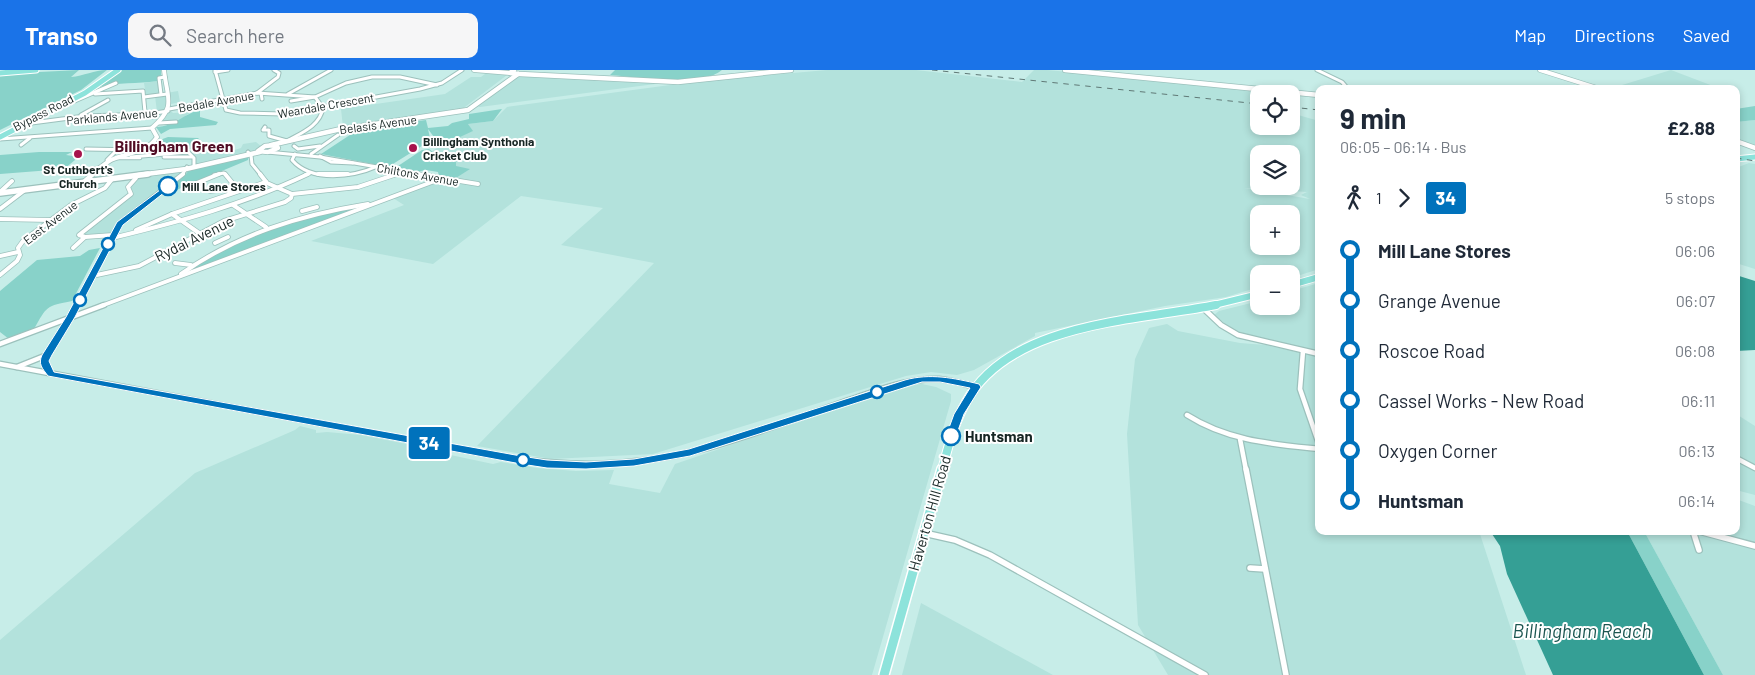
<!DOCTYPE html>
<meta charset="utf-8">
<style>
body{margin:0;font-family:Barlow,sans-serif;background:#f6f6f7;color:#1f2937;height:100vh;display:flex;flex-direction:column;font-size:19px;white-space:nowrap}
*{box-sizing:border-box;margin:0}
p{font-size:16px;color:#747a83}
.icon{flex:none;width:28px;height:28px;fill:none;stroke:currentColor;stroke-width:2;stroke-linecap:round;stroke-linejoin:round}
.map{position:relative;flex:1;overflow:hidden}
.sheet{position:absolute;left:1315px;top:15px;width:425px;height:450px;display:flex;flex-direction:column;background:#fff;border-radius:10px;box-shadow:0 2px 8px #0003}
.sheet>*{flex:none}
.badge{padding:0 10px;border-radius:4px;font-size:18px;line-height:32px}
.buttons{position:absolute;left:1250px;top:15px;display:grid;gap:10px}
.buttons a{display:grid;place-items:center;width:50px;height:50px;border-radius:10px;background:#fff;box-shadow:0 2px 8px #0003;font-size:25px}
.map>.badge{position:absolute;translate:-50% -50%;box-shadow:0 0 0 2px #fff}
.legs{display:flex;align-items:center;gap:8px;height:55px;padding:0 25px;font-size:16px}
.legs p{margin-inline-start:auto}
.headline{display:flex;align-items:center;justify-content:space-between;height:85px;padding:0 25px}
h1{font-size:28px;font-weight:700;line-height:38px}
ul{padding:0 25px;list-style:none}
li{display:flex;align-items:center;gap:18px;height:50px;font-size:19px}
li i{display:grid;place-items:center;width:8px;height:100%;margin:0 6px;background:currentColor}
li i::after{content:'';width:12px;height:12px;margin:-6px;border:4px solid;border-radius:50%;background:#fff}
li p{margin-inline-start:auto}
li:first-child i{background:linear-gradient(#0000 50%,currentColor 0)}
li:last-child i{background:linear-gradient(currentColor 50%,#0000 0)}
header{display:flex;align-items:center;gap:30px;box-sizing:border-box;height:70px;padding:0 25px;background:#1a73e8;color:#fff}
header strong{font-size:24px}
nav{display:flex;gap:28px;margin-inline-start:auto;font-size:18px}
.search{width:350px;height:45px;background:#f6f6f7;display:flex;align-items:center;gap:12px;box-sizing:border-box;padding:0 18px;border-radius:10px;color:#747a83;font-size:19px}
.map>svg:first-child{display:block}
.built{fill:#b3e2dc;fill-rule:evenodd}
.green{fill:#88d2c9}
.water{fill:#359f95}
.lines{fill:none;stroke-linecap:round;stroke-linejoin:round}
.pedestrian-casing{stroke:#9cc1bc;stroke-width:4.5}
.minor-far3-casing{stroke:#9cc1bc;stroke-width:5}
.minor-far2-casing{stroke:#9cc1bc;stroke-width:5.5}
.minor-far1-casing{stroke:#9cc1bc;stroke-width:7}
.minor-casing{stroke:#9cc1bc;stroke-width:8}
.tertiary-far1-casing{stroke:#9cc1bc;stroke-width:5.5}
.tertiary-casing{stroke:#9cc1bc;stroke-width:6}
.secondary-far1-casing{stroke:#9cc1bc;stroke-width:6}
.secondary-casing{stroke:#9cc1bc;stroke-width:8}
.primary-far3-casing{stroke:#fff;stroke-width:7}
.primary-far2-casing{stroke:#fff;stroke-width:8}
.primary-far1-casing{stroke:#fff;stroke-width:10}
.primary-casing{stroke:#fff;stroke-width:12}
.pedestrian{stroke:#fff;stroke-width:2.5}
.minor-far3{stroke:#fff;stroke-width:3}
.minor-far2{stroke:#fff;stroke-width:4}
.minor-far1{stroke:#fff;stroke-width:4.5}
.minor{stroke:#fff;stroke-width:5.5}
.tertiary-far1{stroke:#fff;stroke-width:4}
.tertiary{stroke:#fff;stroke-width:4.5}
.secondary-far1{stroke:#fff;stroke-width:4.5}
.secondary{stroke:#fff;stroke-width:5.5}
.primary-far3{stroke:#8de3db;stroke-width:5}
.primary-far2{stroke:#8de3db;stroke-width:6}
.primary-far1{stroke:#8de3db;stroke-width:8}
.primary{stroke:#8de3db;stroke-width:9}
.rail{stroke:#607976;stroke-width:1;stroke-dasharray:5.5 5.5;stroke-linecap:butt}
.line-1{fill:#0072bc;stroke:#fff}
.poi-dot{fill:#a7134c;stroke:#fff;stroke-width:2}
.stop-1-dot{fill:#fff;stroke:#0072bc;stroke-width:2.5}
.labels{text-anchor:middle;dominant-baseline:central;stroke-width:4;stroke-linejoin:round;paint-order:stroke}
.far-street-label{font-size:12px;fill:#162523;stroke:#fff}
.far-poi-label{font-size:12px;font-weight:bold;fill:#162523;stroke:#fff;text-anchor:start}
.far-stop-label{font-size:12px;font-weight:bold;fill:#162523;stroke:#fff;text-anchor:start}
.street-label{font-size:15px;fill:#162523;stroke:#fff}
.stop-label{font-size:15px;font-weight:bold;fill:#162523;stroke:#fff;text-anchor:start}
.far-district-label{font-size:16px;font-weight:bold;fill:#500c23;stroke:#fff}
.near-water-label{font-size:19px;font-style:italic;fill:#1b5550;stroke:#fff}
</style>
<header>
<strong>Transo</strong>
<div class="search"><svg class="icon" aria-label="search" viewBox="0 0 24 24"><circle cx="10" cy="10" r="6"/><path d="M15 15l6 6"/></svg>Search here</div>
<nav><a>Map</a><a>Directions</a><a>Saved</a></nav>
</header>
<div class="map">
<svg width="1755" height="605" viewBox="0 0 1755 605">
<rect width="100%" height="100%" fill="#c7ede8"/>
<g class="built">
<path d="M827 0H916L1022 12 1034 0H1047L1252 19 1250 30 1252 35 1259 36V56H1291V43L1319 51V199L1291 208V204H1259V217L1226 227 1165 236 1035 263V266L974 300 957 305 931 302 906 306 653 384 551 389 477 376 654 193 561 175 603 138 521 126 433 194 311 171 404 135 393 128 439 106 456 108 469 99 456 97V92L463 88 432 81 457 67 472 61 468 54 493 51 507 37 700 11ZM1259 84H1291V116H1259ZM1244 118 1307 122 1301 125 1310 129ZM1259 144H1291V176H1259Z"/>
<path d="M1671 0 1713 16 1696 18 1698 19H1609Z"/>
<path d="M489 1 507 5 461 40 343 57 341 39 445 24 471 7H481Z"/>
<path d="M527 4 654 12 655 14 480 37 477 36 516 7Z"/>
<path d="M157 11 160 24 178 21 180 32 171 34V41L173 43 191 42 177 52 160 53 162 50H150L155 47 165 46 167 41 157 42 155 26H146L144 13Z"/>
<path d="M1755 50V77L1736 70V52Z"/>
<path d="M256 72 262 77 258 81 190 99 187 104 164 122 127 150 118 164 80 166 131 124 128 117 133 110 132 106 194 95V88L191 84 212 80V84L228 82 241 78 243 74Z"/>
<path d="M1749 93 1755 94V199L1736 193V98Z"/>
<path d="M1319 213V282L1257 269 1235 261 1214 245 1219 241 1259 231V236H1291V221Z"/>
<path d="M1167 254 1178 261 1240 273 1266 275 1319 287V461H1479L1526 605H1168L1138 555 1127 364 1135 289 1149 258Z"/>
<path d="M922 314 936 317 951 324V331L872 605H0V570L195 403 295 360 300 356 316 360V363L327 362 361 365 437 380 441 383 493 394 501 392 537 398 576 401 614 400 609 414 660 423 675 394 907 315Z"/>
<path d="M1736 344 1755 356V425L1736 420Z"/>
<path d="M1736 429 1755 436V605H1723L1644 461H1736Z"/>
<path d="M921 533 1053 605H902Z"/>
</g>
<g class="green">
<path d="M79 0 71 7C84 6 94 0 107 0L81 20 0 60V4Z"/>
<path d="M121 0H161V7L158 8 157 11C137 14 118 12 99 17Z"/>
<path d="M615 0H722C699 19 638 7 610 5Z"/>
<path d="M1755 36V50L1736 52V39Z"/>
<path d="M502 39 493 51 468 54 473 61 436 78 426 77 437 71 428 59 430 68 425 74 388 97 321 84 359 59 426 50 428 58 448 56 452 53 469 49V44Z"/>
<path d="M200 40V47L218 52 216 55 170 59 161 64 156 57C176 56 183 44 200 40Z"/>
<path d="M168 67 198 68 200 70 197 71 200 72 191 79 131 84C144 80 155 71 168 67Z"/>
<path d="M429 79 433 82 464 87 456 92V96L470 99 456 108 439 106 438 102 426 100 416 102 395 98 422 80Z"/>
<path d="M39 82H72L66 85 73 86 75 90 64 99 0 104V85Z"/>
<path d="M249 85 248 90 174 121 164 122 186 104 190 99Z"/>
<path d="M368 135 183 204 200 191 276 155Z"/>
<path d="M100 178 72 231C46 236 47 236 34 259L9 269 0 262V221L37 190 80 186 89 180Z"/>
<path d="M1627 461H1644L1723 605H1704Z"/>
</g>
<g class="water">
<path d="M1736 205 1755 211V280L1736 281Z"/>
<path d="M1490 461H1627L1704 605H1553L1507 504 1500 476Z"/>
</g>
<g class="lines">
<g class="pedestrian-casing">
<path id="pedestrian" d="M117 88H140"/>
</g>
<g class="minor-far3-casing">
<g id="minor-far3">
<path d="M215 0 226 40 240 43 283 44 420 19 442 13 462 0"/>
<path d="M1317 0 1342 12 1348 19"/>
<path d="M215 2 228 0"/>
<path d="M257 23 278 7 279 3 274 0"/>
<path d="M261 23 262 29"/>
<path d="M95 24 143 21 145 42 143 44"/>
<path d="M161 24 159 8 165 7"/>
<path d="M288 24 331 0"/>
<path d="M144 27 167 24"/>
<path d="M291 31 315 27 346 13 372 7H400L437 15"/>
<path d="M70 33 116 13"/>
<path d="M169 39 257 23 315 27 323 38C320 56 301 63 287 71L269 66V60H263L265 57"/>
<path d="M81 45 108 30"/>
<path d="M159 53 176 52"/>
<path d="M24 54 85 46 149 44 168 41"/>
<path d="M0 69 152 58"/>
<path d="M21 75 30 68"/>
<path d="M294 76 298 79 320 76"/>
<path d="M86 79 139 80"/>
<path d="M248 82 251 85 252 94 261 105"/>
<path d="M267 82 320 87 423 105"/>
<path d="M295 84 292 90C312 113 353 107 378 96"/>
<path d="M311 84 338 65"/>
<path d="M320 86 331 92 353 93"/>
<path d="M131 87 188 82 194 88V97"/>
<path d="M164 87H192"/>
<path d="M111 90H107L116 81"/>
<path d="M77 101 100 98"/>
<path d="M182 105 187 97"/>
<path d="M214 105 224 103 226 105"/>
<path d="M305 105 310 103"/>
<path d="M393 105 403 102"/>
</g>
</g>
<g class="minor-far2-casing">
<g id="minor-far2">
<path d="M219 104 192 115 210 121 225 119"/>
<path d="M225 104 234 115 225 119"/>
<path d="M260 104 267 113 292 124 358 117 397 104"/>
<path d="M318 104H348"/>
<path d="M417 104 478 114"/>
<path d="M225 119 232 123"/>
<path d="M0 122 12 111"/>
<path d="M233 135 266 157"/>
<path d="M0 139 25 120"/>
<path d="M302 141 317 137"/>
<path d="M172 144 199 163"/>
<path d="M0 149 50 150"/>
<path d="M136 160 172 144 266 112"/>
<path d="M113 165 85 167 79 165 131 124 128 117 136 108"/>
<path d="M112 168C179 152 245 134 308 104"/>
<path d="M215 173 228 167"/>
<path d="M73 178 85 167"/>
<path d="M0 186 18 182"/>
<path d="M175 193 191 195"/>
<path d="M181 204C238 164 300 145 368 134"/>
<path d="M0 205 17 191 20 185 18 178 23 171 71 135 105 118 113 108"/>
<path d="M92 206 139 196 224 151 285 132 291 128 292 124"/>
<path d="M77 236 119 154 183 104"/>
<path d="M101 236 440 109"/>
</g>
</g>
<g class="minor-far1-casing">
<g id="minor-far1">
<path d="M1203 238 1221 255 1238 265 1319 284"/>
<path d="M0 274 104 235"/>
<path d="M1303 281 1300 319 1319 374"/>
<path d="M0 294 485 384C561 397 628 399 703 379 756 365 806 344 858 327 884 318 911 308 939 309 951 310 964 314 976 317"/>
<path d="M17 297 47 285"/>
<path d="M50 303 44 291 77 235"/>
<path d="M1187 345C1228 371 1272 374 1319 379"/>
<path d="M1240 369 1246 400"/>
<path d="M1736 388 1755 398"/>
</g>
</g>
<g class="minor-casing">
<g id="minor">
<path d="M1246 399 1286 605"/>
<path d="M1693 461 1699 480"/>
<path d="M1699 461 1755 476"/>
<path d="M924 463 955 470 990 485 1205 605"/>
<path d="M1250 498 1265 499"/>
</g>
</g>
<g class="tertiary-far1-casing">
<g id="tertiary-far1">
<path d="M474 0 510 3"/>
<path d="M1540 0 1600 19"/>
<path d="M91 105C97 100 104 94 111 90 126 83 147 83 157 67L152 58C177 36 167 29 164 0"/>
</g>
</g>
<g class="tertiary-casing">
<path id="tertiary" d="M85 111 93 104"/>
</g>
<g class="secondary-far1-casing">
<g id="secondary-far1">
<path d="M514 0 510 3 519 4"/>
<path d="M1065 0 1319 25"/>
<path d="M520 4 678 12 791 0"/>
<path d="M1736 71 1755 78"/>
<path d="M271 75 341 59 468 40 518 4"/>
<path d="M276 75 278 78 268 82 258 81 265 76Z"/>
<path d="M138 105 186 99 260 82"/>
</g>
</g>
<g class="secondary-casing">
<path id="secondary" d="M0 123 148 104"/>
</g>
<g class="primary-far3-casing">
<g id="primary-far3">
<path d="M0 3 36 0"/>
<path d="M0 67 85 23 118 0"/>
<path d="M1736 89 1755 87"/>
</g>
</g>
<g class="primary-far2-casing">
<g id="primary-far2">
<path d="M1291 215 1319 207"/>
<path d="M1210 236 1259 224"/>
</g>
</g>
<g class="primary-far1-casing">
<path id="primary-far1" d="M942 400C948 377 954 354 966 332 1010 252 1136 251 1216 235"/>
</g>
<g class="primary-casing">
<path id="primary" d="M884 605 942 399"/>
</g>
<use href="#pedestrian" class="pedestrian"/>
<use href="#minor-far3" class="minor-far3"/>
<use href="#minor-far2" class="minor-far2"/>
<use href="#minor-far1" class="minor-far1"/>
<use href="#minor" class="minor"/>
<use href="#tertiary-far1" class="tertiary-far1"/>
<use href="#tertiary" class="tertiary"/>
<use href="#secondary-far1" class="secondary-far1"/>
<use href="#secondary" class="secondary"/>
<use href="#primary-far3" class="primary-far3"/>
<use href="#primary-far2" class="primary-far2"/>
<use href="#primary-far1" class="primary-far1"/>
<use href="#primary" class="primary"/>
<g class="rail">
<path d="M932 0 1259 34"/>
<path d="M1291 37 1319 40"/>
<path d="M1736 88 1755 91"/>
</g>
</g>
<path class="line-1" d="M168 114 170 115V118L123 155 75 247 52 285 49 291 54 302 521 386 547 390 586 392 634 389 689 379 905 310C930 303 954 308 979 314L981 317 964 344 956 366 951 369 946 366 954 344 970 318 940 312H922L690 386 634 396 586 399 547 398 521 394 48 306C42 298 38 294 42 285L66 247 117 152Z"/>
<g class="poi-dot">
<circle cx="413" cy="78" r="5"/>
<circle cx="78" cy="84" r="5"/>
</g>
<g class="stop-1-dot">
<circle cx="168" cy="116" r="9"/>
<circle cx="108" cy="174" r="6"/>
<circle cx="80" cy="230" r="6"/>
<circle cx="877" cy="322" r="6"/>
<circle cx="951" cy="366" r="9"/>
<circle cx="523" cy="390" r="6"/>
</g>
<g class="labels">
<g class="far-street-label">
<text transform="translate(216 31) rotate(-10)">Bedale Avenue</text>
<text transform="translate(326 35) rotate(-10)">Weardale Crescent</text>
<text transform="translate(43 42) rotate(-27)">Bypass Road</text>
<text transform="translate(112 46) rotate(-5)">Parklands Avenue</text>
<text transform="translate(378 54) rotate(-8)">Belasis Avenue</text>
<text transform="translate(418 104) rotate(10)">Chiltons Avenue</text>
<text transform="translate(50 152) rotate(-37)">East Avenue</text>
</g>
<g class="far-poi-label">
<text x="423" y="71">Billingham Synthonia<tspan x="423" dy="14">Cricket Club</tspan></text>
<text x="78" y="99" text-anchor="middle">St Cuthbert's<tspan x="78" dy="14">Church</tspan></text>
</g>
<g class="far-stop-label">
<text x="182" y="116">Mill Lane Stores</text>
</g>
<g class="street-label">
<text transform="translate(194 168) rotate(-26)">Rydal Avenue</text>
<text transform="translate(929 443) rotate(-74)">Haverton Hill Road</text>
</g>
<g class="stop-label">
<text x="965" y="366">Huntsman</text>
</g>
<g class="far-district-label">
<text x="174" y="75">Billingham Green</text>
</g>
<g class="near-water-label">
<text x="1582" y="560">Billingham Reach</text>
</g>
</g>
</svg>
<div class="buttons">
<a><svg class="icon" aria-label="locate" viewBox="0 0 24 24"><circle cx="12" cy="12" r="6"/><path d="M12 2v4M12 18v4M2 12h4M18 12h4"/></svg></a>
<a><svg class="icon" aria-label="layers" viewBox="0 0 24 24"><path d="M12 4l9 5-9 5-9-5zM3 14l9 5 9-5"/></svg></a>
<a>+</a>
<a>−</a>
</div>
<b class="badge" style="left:429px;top:373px;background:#0072bc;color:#fff">34</b>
<section class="sheet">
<div class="headline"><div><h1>9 min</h1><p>06:05 – 06:14 · Bus</p></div><b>£2.88</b></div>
<div class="legs"><svg class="icon" aria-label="walk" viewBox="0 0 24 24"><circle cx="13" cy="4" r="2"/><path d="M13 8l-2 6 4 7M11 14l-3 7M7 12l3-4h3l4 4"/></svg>1<svg class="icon" aria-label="forward" viewBox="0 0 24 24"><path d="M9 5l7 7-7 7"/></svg><b class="badge" style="background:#0072bc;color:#fff">34</b><p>5 stops</p></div>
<ul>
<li><i style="color:#0072bc"></i><b>Mill Lane Stores</b><p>06:06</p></li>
<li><i style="color:#0072bc"></i><span>Grange Avenue</span><p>06:07</p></li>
<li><i style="color:#0072bc"></i><span>Roscoe Road</span><p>06:08</p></li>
<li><i style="color:#0072bc"></i><span>Cassel Works - New Road</span><p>06:11</p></li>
<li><i style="color:#0072bc"></i><span>Oxygen Corner</span><p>06:13</p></li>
<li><i style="color:#0072bc"></i><b>Huntsman</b><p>06:14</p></li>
</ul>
</section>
</div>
